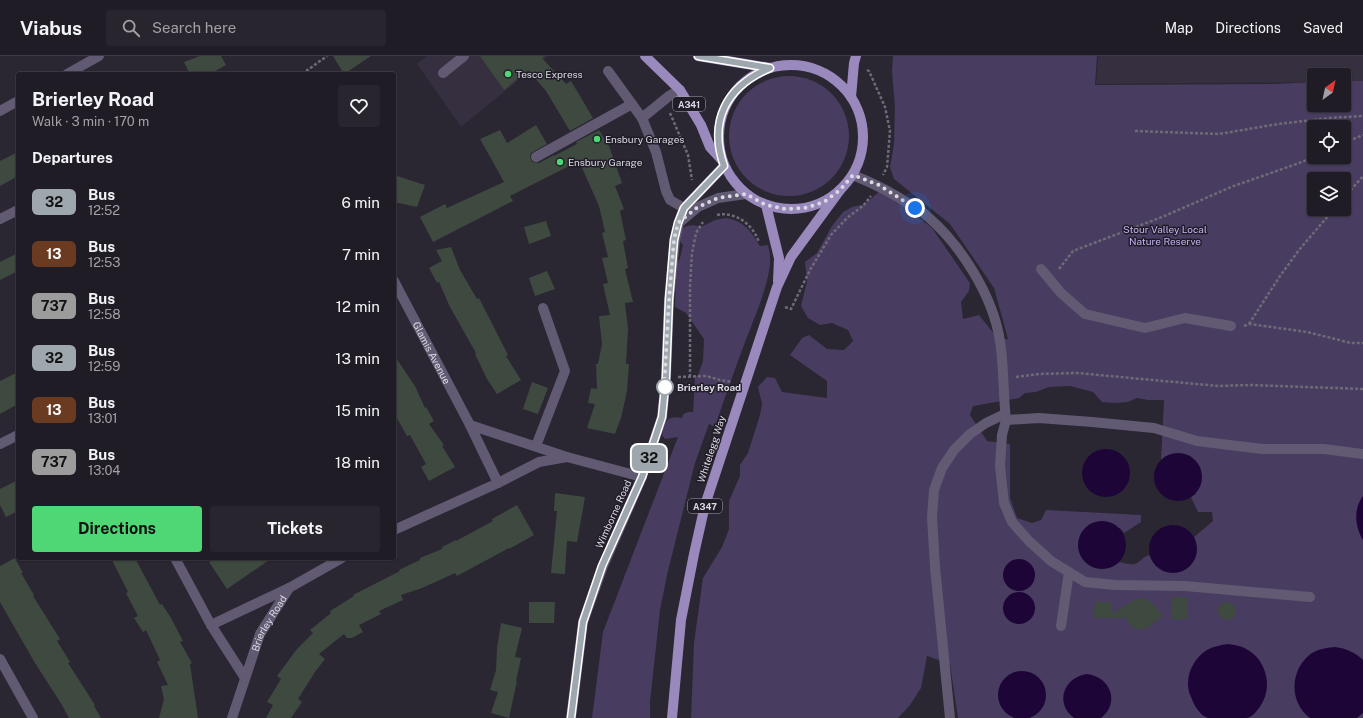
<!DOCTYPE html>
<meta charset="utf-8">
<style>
body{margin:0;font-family:"Public Sans",sans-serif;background:#28252e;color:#f1f3f6;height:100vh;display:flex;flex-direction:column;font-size:15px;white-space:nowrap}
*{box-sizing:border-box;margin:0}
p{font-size:13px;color:#a2a1a7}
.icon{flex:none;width:22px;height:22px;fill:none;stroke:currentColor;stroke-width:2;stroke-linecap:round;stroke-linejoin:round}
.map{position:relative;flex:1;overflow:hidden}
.drawer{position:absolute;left:16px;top:16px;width:380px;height:488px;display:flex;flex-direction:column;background:#201c26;border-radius:4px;box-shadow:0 1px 3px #0004,0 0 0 1px #3d3a43}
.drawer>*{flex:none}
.badge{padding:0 8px;border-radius:6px;font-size:14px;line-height:26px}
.needle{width:26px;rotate:33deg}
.fabs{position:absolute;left:1307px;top:12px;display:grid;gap:8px}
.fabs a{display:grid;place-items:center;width:44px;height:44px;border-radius:4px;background:#201c26;box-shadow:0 1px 3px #0004,0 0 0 1px #3d3a43;font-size:20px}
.you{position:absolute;width:20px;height:20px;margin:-10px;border:3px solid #fff;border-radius:50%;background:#1a73e8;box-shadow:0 0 0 6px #1a73e833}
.map>.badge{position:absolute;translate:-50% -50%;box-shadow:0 0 0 2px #fff}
h2{padding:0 16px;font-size:15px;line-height:36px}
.round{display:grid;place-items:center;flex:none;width:42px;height:42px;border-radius:4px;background:#28252e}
.head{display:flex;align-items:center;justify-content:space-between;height:68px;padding:0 16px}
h1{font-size:19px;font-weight:700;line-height:30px}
.primary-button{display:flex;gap:8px;margin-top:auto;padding:8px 16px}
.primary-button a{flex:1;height:46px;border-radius:4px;background:#4fd675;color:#111;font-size:16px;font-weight:700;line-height:46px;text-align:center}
.primary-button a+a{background:#28252e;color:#f1f3f6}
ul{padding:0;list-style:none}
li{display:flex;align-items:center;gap:12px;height:52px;padding:0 16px}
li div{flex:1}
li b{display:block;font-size:15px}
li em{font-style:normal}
li .badge{min-width:44px;font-weight:700;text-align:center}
header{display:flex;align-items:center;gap:24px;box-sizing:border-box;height:56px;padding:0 20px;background:#201c26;border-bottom:1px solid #3d3a43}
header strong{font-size:19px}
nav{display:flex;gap:22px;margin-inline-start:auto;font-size:14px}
.search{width:280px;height:36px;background:#28252e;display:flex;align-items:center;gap:10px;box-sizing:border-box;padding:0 14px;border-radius:4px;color:#a2a1a7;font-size:15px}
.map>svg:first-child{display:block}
.built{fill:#352f40}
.green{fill:#483c60;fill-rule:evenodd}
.water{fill:#1d0538}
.building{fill:#3e4a40}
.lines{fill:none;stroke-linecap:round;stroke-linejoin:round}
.path{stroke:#6f6b76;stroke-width:2.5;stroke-dasharray:3 2;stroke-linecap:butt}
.minor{stroke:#625a73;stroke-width:10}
.major{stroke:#9a89bd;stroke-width:10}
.line-casing{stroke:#fff;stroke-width:9}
.line{stroke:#9ea7ad;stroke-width:6}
.walk{stroke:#dbd9e1;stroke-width:4;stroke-dasharray:0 7.2}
.poi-dot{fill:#4fd675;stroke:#211d28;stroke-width:1.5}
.stop-dot{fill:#fff;stroke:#9ea7ad;stroke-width:2}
.labels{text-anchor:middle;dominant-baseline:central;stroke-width:3;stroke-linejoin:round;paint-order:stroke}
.shield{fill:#211d28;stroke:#a3a1aa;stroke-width:1}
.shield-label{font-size:9px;font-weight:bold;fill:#dbd9e1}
.poi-label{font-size:10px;fill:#dbd9e1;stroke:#211d28;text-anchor:start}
.park-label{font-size:10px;fill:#c7b1f5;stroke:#211d28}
.street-label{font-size:10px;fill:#dbd9e1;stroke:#211d28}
.stop-label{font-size:10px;font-weight:bold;fill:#dbd9e1;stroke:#211d28;text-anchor:start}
</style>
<header>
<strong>Viabus</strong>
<div class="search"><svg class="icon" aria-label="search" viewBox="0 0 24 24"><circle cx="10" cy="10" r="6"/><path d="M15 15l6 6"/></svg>Search here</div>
<nav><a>Map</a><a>Directions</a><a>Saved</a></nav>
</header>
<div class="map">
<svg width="1363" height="662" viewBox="0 0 1363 662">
<rect width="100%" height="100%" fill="#2a2632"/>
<g class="built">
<path d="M427 0H548L461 71 417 8Z"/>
<path d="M1098 0H1363V26H1344V19H1314V26L1096 28Z"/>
</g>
<g class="green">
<path d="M893 0H1097L1095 29 1273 28 1314 26V49H1344V25H1363V662H958L950 608 927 600 921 632 910 649 898 662H691L694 587 703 522 722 491 729 473V445L740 420V409L748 397 760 359 762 348 758 331 767 321 775 322 782 336 827 342V325L790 299 802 282 809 279 827 293 844 294 853 285 848 274 832 267 820 269 808 262 801 250 807 225 805 206 817 197 832 170 843 156 852 151 865 148 880 135 900 147 932 172 970 227 969 235 961 246 963 263 979 259 999 284 1008 283 994 232 950 168 894 123 890 111 894 88 895 52 892 15ZM1314 71H1344V101H1314ZM1314 123H1344V153H1314ZM1070 330 1093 336 1102 346 1115 347 1128 346 1137 342 1148 344H1164L1161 404 1166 400 1196 438 1191 441 1198 456H1212L1213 465 1194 481 1196 487 1167 516 1156 510 1149 499C1143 501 1142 504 1137 507 1132 510 1125 507 1120 506 1103 519 1081 511 1078 490L1120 472 1124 477 1141 466V459L1046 454 1041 464 1032 467 1017 462 1010 442V388L987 385 970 359 973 350 1019 342 1025 337 1036 336 1049 331Z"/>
<circle cx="789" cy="80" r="60"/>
<path d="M726 162C744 165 751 175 760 190L768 189C769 193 770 197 770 201 772 223 752 267 744 289 734 316 724 343 715 371L709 368 695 407 667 519 660 554 650 646V662H592L603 576 678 381 665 383 662 379C663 366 667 359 682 362 683 356 688 356 693 356L695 321 698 319 703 305 704 283 686 257 675 251 676 210 680 202 683 189 677 182C682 170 688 167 701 171L715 164Z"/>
</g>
<g class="water">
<circle cx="1106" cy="417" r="24"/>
<circle cx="1178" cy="421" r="24"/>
<path d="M1363 440V484C1355 471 1353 453 1363 440Z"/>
<circle cx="1102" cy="489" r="24"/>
<circle cx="1173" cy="493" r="24"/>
<circle cx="1019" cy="519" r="16"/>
<circle cx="1019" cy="552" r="16"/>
<path d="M1228 588C1235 589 1242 590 1248 594 1268 606 1273 634 1259 652 1256 656 1252 661 1247 662 1240 662 1230 662 1223 662 1219 662 1212 662 1208 662 1200 660 1194 649 1191 641 1183 624 1192 603 1207 594 1214 590 1221 589 1228 588Z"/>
<path d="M1334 591C1345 592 1355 596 1363 604V657L1357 662H1310C1288 646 1290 612 1312 597 1319 593 1326 592 1334 591Z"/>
<circle cx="1022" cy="639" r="24"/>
<path d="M1087 618C1111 621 1120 647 1101 662H1074C1054 647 1064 621 1087 618Z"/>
</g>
<g class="building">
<path d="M200 0H221L226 9 210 18H190L184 6Z"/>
<path d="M333 0H371L344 18Z"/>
<path d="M480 0H545L542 2 566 28 571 25 593 62 570 75 546 35 528 14 504 34Z"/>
<path d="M536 69 547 88 531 97 530 101 532 106 539 107 554 99V100L577 88 576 86 599 74 609 90 622 127 615 130 624 153 620 155 626 184 623 185 628 212 625 213 633 246 625 247 628 273 626 308H629L627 335 621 362 615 378 587 372 595 348 588 347 591 332 597 333 596 308H598L602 288 599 260 610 259 603 228 608 227 602 202 608 201 602 177 605 176 599 150 579 105 510 140 513 145 433 186 420 161 445 148 447 152 504 126 480 83 500 74 507 87Z"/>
<path d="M18 96V120L0 130V105Z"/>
<path d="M394 119 425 129 417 151 394 146Z"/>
<path d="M546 165 551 180 529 188 524 171Z"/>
<path d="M451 191 460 214 477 243 479 242 508 299 506 300 521 324 497 338 487 323 475 298 476 297 450 251 439 226 437 227 429 212 442 205 436 194Z"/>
<path d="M18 197V215L0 224V206Z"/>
<path d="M547 215 555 233 535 240 529 222Z"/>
<path d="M394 299 415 330 425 352 426 351 434 365 429 368 444 389 442 390 455 411 429 425 421 411 426 408 410 379 407 380 394 357Z"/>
<path d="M18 316V348L0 358V325Z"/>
<path d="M532 326 548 332 538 358 523 353Z"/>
<path d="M18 424V455L6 461 0 449V433Z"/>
<path d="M555 437 585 441 577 486 567 485 565 518 551 517 557 455H554Z"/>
<path d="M517 449 534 479 509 493V492L457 520 455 517 422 532 401 539 403 544 379 555 381 558 359 569 363 576 352 582H347L344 578 319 598 325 603 315 616 298 643 302 646 291 662H266L273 649 267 646 281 623 277 620 297 593 313 577 310 574 331 557 330 555 354 540 353 539 400 515 399 514 420 504V502L442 493V491L456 484V485L493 465 492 463Z"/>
<path d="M15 502 23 517H21L34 539 33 540 60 583 57 585 70 606 68 607 95 649 94 650 101 662H69L62 649 35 607 0 546V510Z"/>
<path d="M111 502H135L160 549 162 548 171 562 183 585 180 586 192 607 190 608 198 662H159L164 643 161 630 168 629 157 606 160 604 146 574 143 576 134 562 138 560 126 537 128 536Z"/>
<path d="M217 502H272L227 533 209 506Z"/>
<path d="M1172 541H1188L1187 563 1171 564Z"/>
<path d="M1143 542 1150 545 1163 559 1146 573H1135L1129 568 1126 562H1093L1095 546H1112V558L1136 543Z"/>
<path d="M529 546H555L554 567H529Z"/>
<circle cx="1227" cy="555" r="9"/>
<path d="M501 567 522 572 515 601 521 602 516 625H517L509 662 491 657 498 636 490 634 496 614 497 592Z"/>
</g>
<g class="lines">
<g class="path">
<path d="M867 14 869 15 885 51 890 75 887 111 883 119"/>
<path d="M302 18 327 0"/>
<path d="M670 57 688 99 692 124"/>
<path d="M1135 75 1219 78 1278 68 1330 62 1363 60"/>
<path d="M1344 87 1363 79"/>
<path d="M1344 142 1363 120"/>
<path d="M717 159C736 155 753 169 759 186"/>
<path d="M1059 213 1073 195 1162 161 1231 131 1302 106 1314 101"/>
<path d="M785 251 791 253 810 214 831 179 847 162 863 150 871 140"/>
<path d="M1249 268 1280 220 1299 194 1334 153"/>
<path d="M1244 270 1249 268 1257 269 1307 276 1351 287H1363"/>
<path d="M678 321 706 320 720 324 732 326"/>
<path d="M690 321V230L692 197 696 177 703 166"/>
<path d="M1016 321 1039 318 1077 317 1218 330 1250 329 1363 333"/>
</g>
<g class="minor">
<path d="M608 15 642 62"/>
<path d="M443 17 464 0"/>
<path d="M67 18 99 0"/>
<path d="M680 34 669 40 642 62 656 96 666 135 670 144 684 152"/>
<path d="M0 55 18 45"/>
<path d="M536 101 632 48"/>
<path d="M853 119C875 128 892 136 912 150 917 153 923 156 927 160 961 189 993 240 1000 285 1004 310 1003 338 1006 364L1039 362 1092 366 1154 372 1197 385 1262 393H1324L1363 398"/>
<path d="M0 163 18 154"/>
<path d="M679 167 698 151 718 142 746 138"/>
<path d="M1041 213 1061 237 1085 258 1145 272 1185 262 1231 270"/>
<path id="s1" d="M394 225 470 369 498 427"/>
<path d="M1006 364 1002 379 1000 410 1004 447 1012 466 1029 485 1051 505 1085 526 1115 529 1185 530 1310 541"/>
<path d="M470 369 567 401"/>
<path d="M0 388 18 379"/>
<path d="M536 390 565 315 543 252"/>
<path d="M394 474 498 427 539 406 567 401 642 421"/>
<path d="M175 502 211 569 289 532"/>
<path d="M211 569 245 622"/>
<path d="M1061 570 1069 516"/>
<path d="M0 603 33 662"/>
<path id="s2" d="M232 662 260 578 289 532 342 502"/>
<path d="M571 662 583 566 603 510 642 421 662 361 666 321 669 244 675 184 679 167 684 152 724 110"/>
<path d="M950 662 935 511 932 461 934 434 942 412 954 394 970 378 986 367 1005 358"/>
</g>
<g class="major">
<path d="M645 0 680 34 701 69 710 91 722 104"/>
<path d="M698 0 770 12"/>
<circle cx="791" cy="81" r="72"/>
<path d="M851 41 854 7 856 0"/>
<path d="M766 149 779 202 778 225"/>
<path d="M672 662 681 564 694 498 705 449 777 231 791 201 840 134"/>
</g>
</g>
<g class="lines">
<g class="line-casing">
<path id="line" d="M571 662 583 566 602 510 642 421 662 361 666 321 669 244 674 184 678 167 684 152 724 110C708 64 727 30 770 12L698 0"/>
</g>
<use href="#line" class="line"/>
<path class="walk" d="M665 331 664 334 669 244 674 184 678 167 698 151 718 142 746 138 766 149 785 153 805 152 824 146 840 134 853 119 879 129 915 152"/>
</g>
<g class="poi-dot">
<circle cx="508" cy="18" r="4"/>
<circle cx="597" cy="83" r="4"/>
<circle cx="560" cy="106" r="4"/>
</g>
<circle class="stop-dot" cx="665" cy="331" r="8"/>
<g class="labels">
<g class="shield">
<rect x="673" y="41" width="32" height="14" rx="3"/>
<rect x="688" y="443" width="34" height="14" rx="3"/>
</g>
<g class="shield-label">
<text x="689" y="48">A341</text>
<text x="705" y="450">A347</text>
</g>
<g class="poi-label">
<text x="516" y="18">Tesco Express</text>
<text x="605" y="83">Ensbury Garages</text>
<text x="568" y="106">Ensbury Garage</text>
</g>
<g class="park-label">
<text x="1165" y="173">Stour Valley Local<tspan x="1165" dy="12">Nature Reserve</tspan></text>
</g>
<g class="street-label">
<text stroke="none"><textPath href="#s1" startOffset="81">Glamis Avenue</textPath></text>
<text transform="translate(711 393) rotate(-72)">Whitelegg Way</text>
<text transform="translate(613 458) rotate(-66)">Wimborne Road</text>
<text stroke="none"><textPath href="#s2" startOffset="102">Brierley Road</textPath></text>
</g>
<g class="stop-label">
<text x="677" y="331">Brierley Road</text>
</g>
</g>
</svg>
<div class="fabs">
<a><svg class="needle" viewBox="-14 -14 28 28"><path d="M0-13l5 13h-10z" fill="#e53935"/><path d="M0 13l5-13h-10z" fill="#a2a1a7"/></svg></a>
<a><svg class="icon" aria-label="locate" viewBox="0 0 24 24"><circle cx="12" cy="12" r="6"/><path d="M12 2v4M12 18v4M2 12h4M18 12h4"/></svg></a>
<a><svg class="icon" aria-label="layers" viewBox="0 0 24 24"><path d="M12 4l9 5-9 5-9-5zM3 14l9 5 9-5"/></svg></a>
</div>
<div class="you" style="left:915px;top:152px"></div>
<b class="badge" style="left:649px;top:402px;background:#9ea7ad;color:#111">32</b>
<section class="drawer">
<div class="head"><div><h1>Brierley Road</h1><p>Walk · 3 min · 170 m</p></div><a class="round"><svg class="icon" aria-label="heart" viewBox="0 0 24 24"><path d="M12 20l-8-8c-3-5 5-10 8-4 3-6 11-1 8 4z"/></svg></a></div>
<h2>Departures</h2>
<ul>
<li><span class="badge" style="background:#9ea7ad;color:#111">32</span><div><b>Bus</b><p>12:52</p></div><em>6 min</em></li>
<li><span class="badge" style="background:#6b3b21;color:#fff">13</span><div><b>Bus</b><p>12:53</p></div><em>7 min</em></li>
<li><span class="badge" style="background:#9d9c9c;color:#111">737</span><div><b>Bus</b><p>12:58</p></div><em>12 min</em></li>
<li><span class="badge" style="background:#9ea7ad;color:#111">32</span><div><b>Bus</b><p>12:59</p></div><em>13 min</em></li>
<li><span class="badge" style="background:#6b3b21;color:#fff">13</span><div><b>Bus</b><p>13:01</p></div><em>15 min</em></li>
<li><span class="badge" style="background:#9d9c9c;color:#111">737</span><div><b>Bus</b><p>13:04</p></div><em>18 min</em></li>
</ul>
<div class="primary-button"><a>Directions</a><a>Tickets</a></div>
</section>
</div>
